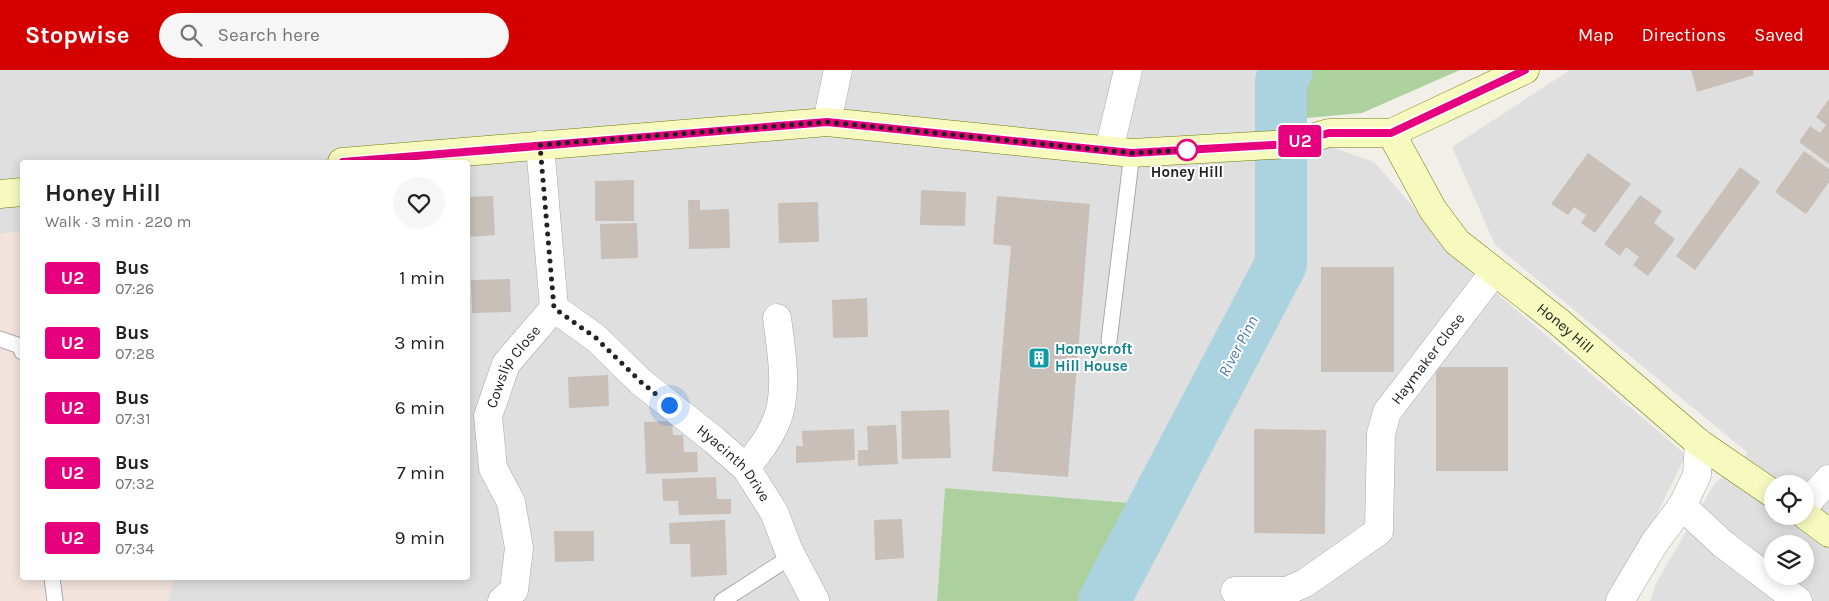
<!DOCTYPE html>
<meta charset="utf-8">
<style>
body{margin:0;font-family:Karla,sans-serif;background:#f6f6f6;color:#222;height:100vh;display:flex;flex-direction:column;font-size:19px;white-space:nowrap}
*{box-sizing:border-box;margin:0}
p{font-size:16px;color:#767676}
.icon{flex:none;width:28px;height:28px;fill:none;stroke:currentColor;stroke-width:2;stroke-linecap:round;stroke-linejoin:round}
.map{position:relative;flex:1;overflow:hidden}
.details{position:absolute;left:20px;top:90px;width:450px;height:420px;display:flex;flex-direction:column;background:#fff;border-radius:5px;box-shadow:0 2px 12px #0003}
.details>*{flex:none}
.badge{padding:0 10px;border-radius:4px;font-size:18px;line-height:32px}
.tools{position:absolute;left:1764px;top:405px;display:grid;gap:10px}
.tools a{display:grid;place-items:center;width:50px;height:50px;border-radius:50%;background:#fff;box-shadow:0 2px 12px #0003;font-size:25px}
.you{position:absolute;width:25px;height:25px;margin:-12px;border:4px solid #fff;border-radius:50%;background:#1a73e8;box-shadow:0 0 0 8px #1a73e833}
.map>.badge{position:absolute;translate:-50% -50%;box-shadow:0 0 0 2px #fff}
.round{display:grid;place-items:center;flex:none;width:52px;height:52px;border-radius:26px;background:#f6f6f6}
.summary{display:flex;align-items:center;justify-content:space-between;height:85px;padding:0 25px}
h1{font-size:24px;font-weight:700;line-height:38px}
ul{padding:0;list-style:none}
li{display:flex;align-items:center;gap:15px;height:65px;padding:0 25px}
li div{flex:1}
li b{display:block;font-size:19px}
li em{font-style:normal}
li .badge{min-width:55px;font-weight:700;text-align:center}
header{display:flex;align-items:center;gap:30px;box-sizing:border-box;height:70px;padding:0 25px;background:#d40000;color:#fff}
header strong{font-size:24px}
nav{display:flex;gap:28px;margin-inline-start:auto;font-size:18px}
.search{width:350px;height:45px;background:#f6f6f6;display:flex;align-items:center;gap:12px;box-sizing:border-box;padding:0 18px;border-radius:28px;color:#767676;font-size:19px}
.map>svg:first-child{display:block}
.residential{fill:#e0dfdf;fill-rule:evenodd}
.military{fill:#f3e3dd}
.forest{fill:#add19e}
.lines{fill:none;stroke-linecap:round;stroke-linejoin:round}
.river{stroke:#aad3df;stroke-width:52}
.building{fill:#c7bfb8}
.lane-casing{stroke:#a9a9a9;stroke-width:17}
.street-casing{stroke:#a9a9a9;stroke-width:29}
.secondary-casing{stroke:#707d05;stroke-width:29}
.lane{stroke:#fff;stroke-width:15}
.street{stroke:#fff;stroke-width:28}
.secondary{stroke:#f7fabf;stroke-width:28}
.line-casing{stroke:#fff;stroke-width:11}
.line{stroke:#e6007e;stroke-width:8}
.walk{stroke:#222;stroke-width:5;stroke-dasharray:0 9}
.stop-dot{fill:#fff;stroke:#e6007e;stroke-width:2.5}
.labels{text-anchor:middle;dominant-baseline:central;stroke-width:4;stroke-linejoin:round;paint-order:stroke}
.stop-label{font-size:15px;font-weight:bold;fill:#222;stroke:#fff}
.street-label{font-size:15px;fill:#222;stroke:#fff}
.culture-label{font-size:15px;font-weight:bold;fill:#0d838f;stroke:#fff;text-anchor:start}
.water-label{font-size:16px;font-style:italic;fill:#4a7aab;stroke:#fff}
</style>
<header>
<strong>Stopwise</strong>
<div class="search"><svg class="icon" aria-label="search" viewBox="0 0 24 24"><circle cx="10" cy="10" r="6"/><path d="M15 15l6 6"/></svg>Search here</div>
<nav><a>Map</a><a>Directions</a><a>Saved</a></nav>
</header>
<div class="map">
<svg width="1829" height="531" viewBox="0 0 1829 531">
<rect width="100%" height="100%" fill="#f2efe9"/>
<g class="residential">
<path d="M0 0H1287L1261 52 1374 92 1466 197 1686 385 1614 531H1111L1157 437 945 418 937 531H168L175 508H468V92H22V161L0 164Z"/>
<path d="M1570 0H1829V531H1650L1656 513 1715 413 1748 383 1495 175 1452 77ZM1772 414H1805V446H1772ZM1772 474H1805V506H1772Z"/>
</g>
<path class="military" d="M22 161V508H175L168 531H0V164Z"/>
<g class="forest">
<path d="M1287 0H1460L1362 43 1261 52Z"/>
<path d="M945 418 1155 435 1110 531H937Z"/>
</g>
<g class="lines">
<path class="river" d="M1104 531 1281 194V11L1287 0"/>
</g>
<g class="building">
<path d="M1691 0H1753L1754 5 1697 22Z"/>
<path d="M1829 29V94L1799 72 1810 56 1820 63 1826 55 1816 47Z"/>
<path d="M1804 81 1829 99V112L1806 144 1775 122Z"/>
<path d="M1588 83 1631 114 1595 163 1581 153 1586 145 1574 137 1568 145 1551 134Z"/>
<path d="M1740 97 1760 112 1695 200 1676 186Z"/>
<path d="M634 110V151H595V111Z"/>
<path d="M921 120 966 122 965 156 920 155Z"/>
<path d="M1640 125 1662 141 1654 153 1675 169 1648 206 1633 195 1639 187 1626 177 1620 186 1604 174Z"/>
<path d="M493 126 495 165 468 167V127Z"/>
<path d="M997 126 1090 134 1068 407 992 401 1011 176 993 174Z"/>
<path d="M688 130H700V140L729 139 730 178 689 179Z"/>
<path d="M818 132 819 172 779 173 778 133Z"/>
<path d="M637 153 638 188 601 189 600 154Z"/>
<rect x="1321" y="197" width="73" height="105"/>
<path d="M510 209 511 242 472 243 471 210Z"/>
<path d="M867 228 868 267 833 268 832 230Z"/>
<rect x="1436" y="297" width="72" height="104"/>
<path d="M608 305 609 336 569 338 568 307Z"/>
<path d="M949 340 951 388 902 389 901 341Z"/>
<path d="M672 351 673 365H683L684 382H697L698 402 646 404 644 352Z"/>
<path d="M896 355 898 394 858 396V380H868L867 356Z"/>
<path d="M854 359 855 390 796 393V376H803L802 361Z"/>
<path d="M1254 359 1326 360 1325 464 1254 463Z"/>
<path d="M716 407 717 429H731V444L679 445 678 431H663L662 409Z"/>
<path d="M902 449 904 488 875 490 874 450Z"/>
<path d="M725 450 727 505 691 507 690 474H670L669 453Z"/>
<path d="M554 461H594V491L555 492Z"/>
</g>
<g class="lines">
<g class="lane-casing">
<g id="lane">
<path d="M0 269 20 276 22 282"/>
<path d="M1109 271 1132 83"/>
<path d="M52 508 55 531"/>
<path d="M722 531 792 486"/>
</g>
</g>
<g class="street-casing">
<g id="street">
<path d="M827 52 838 0"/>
<path id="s1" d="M540 75 554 238 596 268 641 312 714 370 746 398 774 442 789 481 815 530"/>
<path d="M1109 80 1128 0"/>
<path d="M746 398C757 384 769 369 776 352 789 323 781 278 777 248"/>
<path d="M1805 435 1829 409"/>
<path d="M1682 436 1723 474 1798 531"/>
<path id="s2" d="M1235 521H1287L1305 513 1379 461 1381 364 1387 342 1494 202"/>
<path id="s3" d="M502 531 514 520 519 478 511 432 493 398 488 346 506 294 554 238"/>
<path d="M1620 531 1655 472 1682 436 1697 405 1699 373"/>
</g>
</g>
<g class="secondary-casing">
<g id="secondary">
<path id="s4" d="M1391 63 1433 140 1457 172 1559 252 1699 373 1772 423"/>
<path d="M342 92 827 52 1132 83 1290 74 1329 63H1391L1525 0"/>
<path d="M0 124 22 122"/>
<path d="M1805 445 1829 463"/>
</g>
</g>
<use href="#lane" class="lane"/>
<use href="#street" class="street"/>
<use href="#secondary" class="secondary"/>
</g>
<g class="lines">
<g class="line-casing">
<path id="line" d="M343 92 827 52 1132 83 1290 74 1329 63H1391L1525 0"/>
</g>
<use href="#line" class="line"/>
<path class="walk" d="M669 335 641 312 596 268 554 238 540 75 827 52 1132 83 1187 80"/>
</g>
<defs>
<g id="building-square" transform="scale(1.125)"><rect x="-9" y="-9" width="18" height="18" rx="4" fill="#0f9aa8" stroke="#fff"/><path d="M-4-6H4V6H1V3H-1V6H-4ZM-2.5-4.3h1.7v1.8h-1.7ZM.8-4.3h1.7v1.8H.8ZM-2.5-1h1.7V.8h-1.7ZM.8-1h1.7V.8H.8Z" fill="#fff"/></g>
</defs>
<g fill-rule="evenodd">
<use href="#building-square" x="1039" y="288"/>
</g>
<circle class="stop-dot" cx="1187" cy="80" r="10"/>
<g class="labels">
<g class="stop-label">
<text x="1187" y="102">Honey Hill</text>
</g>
<g class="street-label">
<text stroke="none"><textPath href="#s4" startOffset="266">Honey Hill</textPath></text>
<text stroke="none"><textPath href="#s2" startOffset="349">Haymaker Close</textPath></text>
<text stroke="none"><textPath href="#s3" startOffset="252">Cowslip Close</textPath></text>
<text stroke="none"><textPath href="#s1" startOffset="402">Hyacinth Drive</textPath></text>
</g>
<g class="culture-label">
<text x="1055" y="279">Honeycroft<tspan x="1055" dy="17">Hill House</tspan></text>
</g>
<g class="water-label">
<text transform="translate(1238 276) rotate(-62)">River Pinn</text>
</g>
</g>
</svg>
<div class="tools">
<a><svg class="icon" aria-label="locate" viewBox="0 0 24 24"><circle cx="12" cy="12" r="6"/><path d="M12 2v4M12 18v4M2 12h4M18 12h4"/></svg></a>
<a><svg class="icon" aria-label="layers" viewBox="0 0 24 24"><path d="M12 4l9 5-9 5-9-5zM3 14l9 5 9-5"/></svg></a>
</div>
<div class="you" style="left:669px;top:335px"></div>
<b class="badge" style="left:1300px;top:71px;background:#e6007e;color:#fff">U2</b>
<section class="details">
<div class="summary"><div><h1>Honey Hill</h1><p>Walk · 3 min · 220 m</p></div><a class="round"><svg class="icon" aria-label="heart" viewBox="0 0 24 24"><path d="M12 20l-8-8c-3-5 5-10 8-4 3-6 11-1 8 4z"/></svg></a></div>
<ul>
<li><span class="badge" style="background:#e6007e;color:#fff">U2</span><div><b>Bus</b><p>07:26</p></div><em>1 min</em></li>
<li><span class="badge" style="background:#e6007e;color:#fff">U2</span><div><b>Bus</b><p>07:28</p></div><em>3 min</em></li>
<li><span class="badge" style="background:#e6007e;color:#fff">U2</span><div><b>Bus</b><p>07:31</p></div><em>6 min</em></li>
<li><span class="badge" style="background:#e6007e;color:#fff">U2</span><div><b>Bus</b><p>07:32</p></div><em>7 min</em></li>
<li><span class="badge" style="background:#e6007e;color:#fff">U2</span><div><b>Bus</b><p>07:34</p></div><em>9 min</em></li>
</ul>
</section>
</div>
